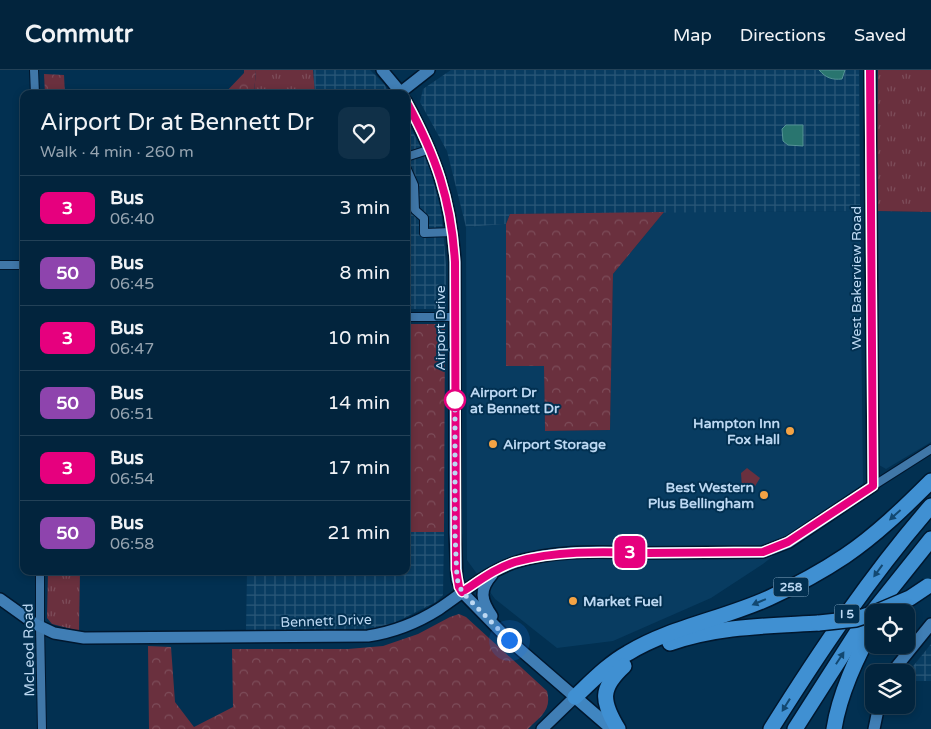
<!DOCTYPE html>
<meta charset="utf-8">
<style>
body{margin:0;font-family:"Varela Round",sans-serif;background:#103048;color:#f1f3f6;height:100vh;display:flex;flex-direction:column;font-size:19px;white-space:nowrap}
*{box-sizing:border-box;margin:0}
p{font-size:16px;color:#96a4b0}
.icon{flex:none;width:28px;height:28px;fill:none;stroke:currentColor;stroke-width:2;stroke-linecap:round;stroke-linejoin:round}
.map{position:relative;flex:1;overflow:hidden}
.panel{position:absolute;left:20px;top:20px;width:390px;height:485px;display:flex;flex-direction:column;background:#02243d;border-radius:10px;box-shadow:0 2px 8px #0003,0 0 0 1px #234157}
.panel>*{flex:none}
.badge{padding:0 10px;border-radius:8px;font-size:18px;line-height:32px}
.buttons{position:absolute;left:865px;top:534px;display:grid;gap:10px}
.buttons a{display:grid;place-items:center;width:50px;height:50px;border-radius:10px;background:#02243d;box-shadow:0 2px 8px #0003,0 0 0 1px #234157;font-size:25px}
.you{position:absolute;width:25px;height:25px;margin:-12px;border:4px solid #fff;border-radius:50%;background:#1a73e8;box-shadow:0 0 0 8px #1a73e833}
.map>.badge{position:absolute;translate:-50% -50%;box-shadow:0 0 0 2px #fff}
.round{display:grid;place-items:center;flex:none;width:52px;height:52px;border-radius:10px;background:#103048}
.headline{display:flex;align-items:center;justify-content:space-between;height:85px;padding:0 20px}
h1{font-size:24px;font-weight:600;line-height:38px}
ul{padding:0;list-style:none}
li{display:flex;align-items:center;gap:15px;height:65px;padding:0 20px;border-top:1px solid #234157}
li div{flex:1}
li b{display:block;font-size:19px}
li em{font-style:normal}
li .badge{min-width:55px;font-weight:700;text-align:center}
header{display:flex;align-items:center;gap:30px;box-sizing:border-box;height:70px;padding:0 25px;background:#02243d;border-bottom:1px solid #234157}
header strong{font-size:24px}
nav{display:flex;gap:28px;margin-inline-start:auto;font-size:18px}
.map>svg:first-child{display:block}
.built{fill:#083c61}
.industrial{fill:url(#industrial-grid)}
.grass{fill:url(#grass-tufts)}
.forest{fill:url(#forest-crowns)}
.garden{fill:#6a303e}
.water{fill:#29756f;stroke:#559396}
.lines{fill:none;stroke-linecap:round;stroke-linejoin:round}
.street-casing{stroke:#00172e;stroke-width:10}
.secondary-casing{stroke:#00172e;stroke-width:14}
.primary-casing{stroke:#00172e;stroke-width:15}
.highway-casing{stroke:#00172e;stroke-width:18}
.street{stroke:#4077a8;stroke-width:8}
.secondary{stroke:#407eb5;stroke-width:11}
.primary{stroke:#4086c1;stroke-width:12}
.highway{stroke:#4090d2;stroke-width:15}
.highway-bridge-casing{stroke:#00172e;stroke-width:18;stroke-linecap:butt}
.highway-bridge{stroke:#4090d2;stroke-width:15}
.oneway{fill:#124871}
.line-casing{stroke:#fff;stroke-width:11}
.line{stroke:#e6007e;stroke-width:8}
.walk{stroke:#bcd8f2;stroke-width:5;stroke-dasharray:0 9}
.stop-dot{fill:#fff;stroke:#e6007e;stroke-width:2.5}
.poi-dot{fill:#f4a344;stroke:#023051;stroke-width:2}
.labels{text-anchor:middle;dominant-baseline:central;stroke-width:4;stroke-linejoin:round;paint-order:stroke}
.shield{fill:#023051;stroke:#84a6c2;stroke-width:1}
.shield-label{font-size:12px;font-weight:bold;fill:#bcd8f2}
.street-label{font-size:14px;fill:#bcd8f2;stroke:#023051}
.stop-label{font-size:14px;font-weight:bold;fill:#bcd8f2;stroke:#023051;text-anchor:start}
.poi-label{font-size:14px;font-weight:bold;fill:#bcd8f2;stroke:#023051;text-anchor:end}
</style>
<header>
<strong>Commutr</strong>
<nav><a>Map</a><a>Directions</a><a>Saved</a></nav>
</header>
<div class="map">
<svg width="931" height="659" viewBox="0 0 931 659">
<defs>
<pattern id="industrial-grid" width="8" height="8" patternUnits="userSpaceOnUse" patternTransform="scale(1.25)"><rect width="8" height="8" fill="#083c61"/><path d="M0 4h8M4 0v8" fill="none" stroke="#2a5778"/></pattern>
<pattern id="grass-tufts" width="24" height="20" patternUnits="userSpaceOnUse" patternTransform="scale(1.25)"><rect width="24" height="20" fill="#6a303e"/><path d="M3 7l-1-3M5 7V3M7 7l1-3M15 17l-1-3M17 17v-4M19 17l1-3" fill="none" stroke="#7d4d5a"/></pattern>
<pattern id="forest-crowns" width="20" height="18" patternUnits="userSpaceOnUse" patternTransform="scale(1.25)"><rect width="20" height="18" fill="#6a303e"/><path d="M2 6a3 3 0 1 1 6 0M12 15a3 3 0 1 1 6 0" fill="none" stroke="#7d4d5a"/></pattern>
</defs>
<rect width="100%" height="100%" fill="#023051"/>
<g class="built">
<path d="M860 141 863 414 763 494 711 528 613 571 557 578 495 529 467 490 466 157 506 154V296L544 295 545 361 610 360 613 204 664 142Z"/>
<path d="M876 141 931 142V372L886 399 879 395Z"/>
</g>
<g class="industrial">
<path d="M313 0H370L384 14 390 24H315Z"/>
<path d="M451 0H859L860 141 510 144 506 154 466 157 447 81 420 32 423 19Z"/>
<path d="M406 49 428 91 441 140 446 193V239H406Z"/>
<path d="M406 462H444L443 525 436 532 384 558 364 561 246 562 247 501H290V505L334 504 335 501H406Z"/>
<path d="M931 574V611H906V605Z"/>
</g>
<g class="grass">
<path d="M256 0H313L315 24H254Z"/>
<path d="M878 0H931V142L876 141Z"/>
<path d="M48 501H80L79 561 52 554 47 548Z"/>
</g>
<g class="forest">
<path d="M244 0H256L254 24H224L244 3Z"/>
<path d="M44 4 64 5 65 24H45Z"/>
<path d="M664 142 613 204 610 360 545 361 544 296H506V154L510 144Z"/>
<path d="M406 254H445L444 462H406Z"/>
<path d="M290 501H335L334 504 290 505Z"/>
<path d="M459 544 466 547 547 621C552 640 541 646 528 659H149L148 576 171 577 175 632 194 657 233 637 232 579H348L383 576 418 564 450 547Z"/>
</g>
<path class="garden" d="M747 398 760 408 751 423 742 419 741 403Z"/>
<g class="water">
<path d="M819 0H845L842 9C832 10 826 8 819 0Z"/>
<path d="M786 55H803V76L788 75 783 71 782 59Z"/>
</g>
<g class="lines">
<g class="street-casing">
<g id="street">
<path d="M34 0 35 24"/>
<path d="M406 87 431 79"/>
<path d="M406 97 414 115 415 140 424 148V163L453 162"/>
<path d="M0 195H24"/>
<path d="M406 247H455"/>
<path d="M873 416 931 379"/>
<path d="M40 501V556L42 659"/>
</g>
</g>
<g class="secondary-casing">
<g id="secondary">
<path d="M382 0 402 24"/>
<path d="M401 22 429 0"/>
<path d="M406 31C436 86 451 129 455 192V463L457 509 462 522 509 570 575 627 542 659"/>
<path d="M0 529 35 554 54 563 84 568 368 566C394 562 417 553 439 539 463 523 485 503 513 493 555 479 601 482 645 483 684 483 724 482 763 482L789 472 873 416 870 0"/>
<path d="M492 546C481 530 479 520 492 505"/>
<path d="M894 602 897 596 931 554"/>
<path d="M874 659 879 635"/>
</g>
</g>
<g class="primary-casing">
<path id="primary" d="M575 627 612 659"/>
</g>
<g class="highway-casing">
<g id="highway">
<path d="M670 573C717 556 769 556 819 553"/>
<path d="M575 627C591 612 608 594 628 583 671 557 723 549 769 528 795 516 821 502 845 486 876 465 904 438 931 411"/>
<path d="M618 659C601 631 600 618 624 596"/>
<path d="M771 659C820 581 871 505 931 436"/>
<path d="M795 659 859 559 931 469"/>
<path d="M834 659C839 626 857 585 874 557"/>
</g>
</g>
<use href="#street" class="street"/>
<use href="#secondary" class="secondary"/>
<use href="#primary" class="primary"/>
<use href="#highway" class="highway"/>
<g class="highway-bridge-casing">
<g id="highway-bridge">
<path d="M877 542 910 528 928 516"/>
<path d="M819 553 856 549 874 543"/>
</g>
</g>
<use href="#highway-bridge" class="highway-bridge"/>
</g>
<defs><path id="oneway-solid" d="M-6-.8H1V-3.2L6.5 0L1 3.2V.8H-6Z" transform="scale(1.25)"/></defs>
<g class="oneway">
<use href="#oneway-solid" transform="translate(895 445) rotate(138)"/>
<use href="#oneway-solid" transform="translate(878 501) rotate(126)"/>
<use href="#oneway-solid" transform="translate(759 532) rotate(157)"/>
<use href="#oneway-solid" transform="translate(840 588) rotate(-57)"/>
<use href="#oneway-solid" transform="translate(786 635) rotate(122)"/>
</g>
<g class="lines">
<g class="line-casing">
<path id="line" d="M406 31C436 86 451 129 455 192L456 499 459 517 462 522C479 511 496 498 515 492 559 480 603 482 648 483 686 483 725 482 763 482L788 472 873 416 870 0"/>
</g>
<use href="#line" class="line"/>
<path class="walk" d="M455 330V326V464L457 509 462 522 509 570"/>
</g>
<circle class="stop-dot" cx="455" cy="330" r="10"/>
<g class="poi-dot">
<circle cx="790" cy="361" r="5"/>
<circle cx="493" cy="374" r="5"/>
<circle cx="764" cy="425" r="5"/>
<circle cx="573" cy="531" r="5"/>
</g>
<g class="labels">
<g class="shield">
<rect x="773.5" y="507.5" width="35" height="19" rx="4"/>
<rect x="834.5" y="534.5" width="25" height="19" rx="4"/>
</g>
<g class="shield-label">
<text x="791" y="517">258</text>
<text x="847" y="544">I 5</text>
</g>
<g class="street-label">
<text transform="translate(856 208) rotate(-90)">West Bakerview Road</text>
<text transform="translate(440 258) rotate(-90)">Airport Drive</text>
<text transform="translate(326 551) rotate(-2)">Bennett Drive</text>
<text transform="translate(29 580) rotate(-91)">McLeod Road</text>
</g>
<g class="stop-label">
<text x="470" y="322">Airport Dr<tspan x="470" dy="16">at Bennett Dr</tspan></text>
</g>
<g class="poi-label">
<text x="780" y="353">Hampton Inn<tspan x="780" dy="16">Fox Hall</tspan></text>
<text x="503" y="374" text-anchor="start">Airport Storage</text>
<text x="754" y="417">Best Western<tspan x="754" dy="16">Plus Bellingham</tspan></text>
<text x="583" y="531" text-anchor="start">Market Fuel</text>
</g>
</g>
</svg>
<div class="buttons">
<a><svg class="icon" aria-label="locate" viewBox="0 0 24 24"><circle cx="12" cy="12" r="6"/><path d="M12 2v4M12 18v4M2 12h4M18 12h4"/></svg></a>
<a><svg class="icon" aria-label="layers" viewBox="0 0 24 24"><path d="M12 4l9 5-9 5-9-5zM3 14l9 5 9-5"/></svg></a>
</div>
<div class="you" style="left:509px;top:570px"></div>
<b class="badge" style="left:630px;top:482px;background:#e6007e;color:#fff">3</b>
<section class="panel">
<div class="headline"><div><h1>Airport Dr at Bennett Dr</h1><p>Walk · 4 min · 260 m</p></div><a class="round"><svg class="icon" aria-label="heart" viewBox="0 0 24 24"><path d="M12 20l-8-8c-3-5 5-10 8-4 3-6 11-1 8 4z"/></svg></a></div>
<ul>
<li><span class="badge" style="background:#e6007e;color:#fff">3</span><div><b>Bus</b><p>06:40</p></div><em>3 min</em></li>
<li><span class="badge" style="background:#8e44ad;color:#fff">50</span><div><b>Bus</b><p>06:45</p></div><em>8 min</em></li>
<li><span class="badge" style="background:#e6007e;color:#fff">3</span><div><b>Bus</b><p>06:47</p></div><em>10 min</em></li>
<li><span class="badge" style="background:#8e44ad;color:#fff">50</span><div><b>Bus</b><p>06:51</p></div><em>14 min</em></li>
<li><span class="badge" style="background:#e6007e;color:#fff">3</span><div><b>Bus</b><p>06:54</p></div><em>17 min</em></li>
<li><span class="badge" style="background:#8e44ad;color:#fff">50</span><div><b>Bus</b><p>06:58</p></div><em>21 min</em></li>
</ul>
</section>
</div>
